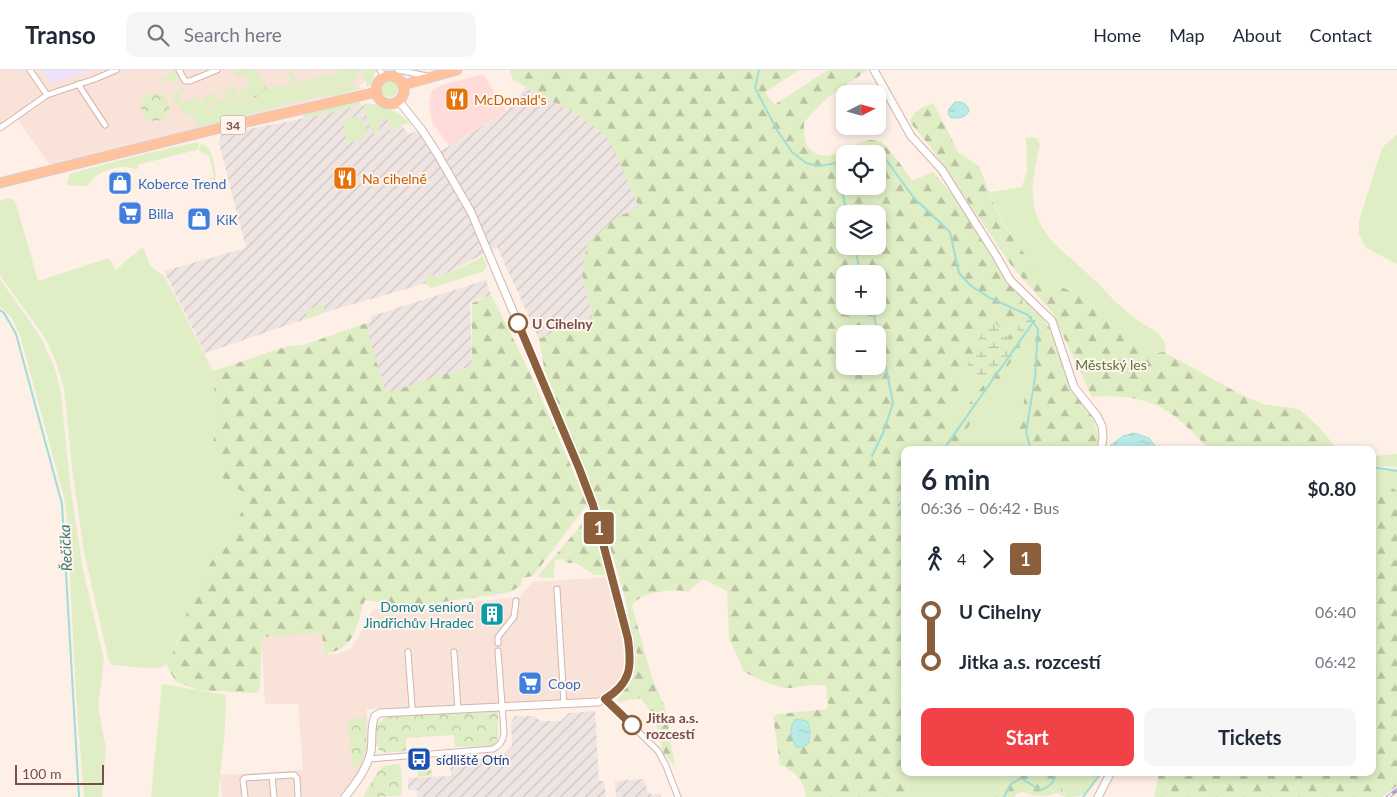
<!DOCTYPE html>
<meta charset="utf-8">
<style>
body{margin:0;font-family:Lato,sans-serif;background:#f6f6f7;color:#1f2937;height:100vh;display:flex;flex-direction:column;font-size:19px;white-space:nowrap}
*{box-sizing:border-box;margin:0}
p{font-size:16px;color:#747a83}
.icon{flex:none;width:28px;height:28px;fill:none;stroke:currentColor;stroke-width:2;stroke-linecap:round;stroke-linejoin:round}
.map{position:relative;flex:1;overflow:hidden}
.panel{position:absolute;left:901px;top:376px;width:475px;height:330px;display:flex;flex-direction:column;background:#fff;border-radius:10px;box-shadow:0 2px 8px #0003}
.panel>*{flex:none}
.badge{padding:0 10px;border-radius:4px;font-size:18px;line-height:32px}
.needle{width:32px;rotate:84deg}
.buttons{position:absolute;left:836px;top:15px;display:grid;gap:10px}
.buttons a{display:grid;place-items:center;width:50px;height:50px;border-radius:10px;background:#fff;box-shadow:0 2px 8px #0003;font-size:25px}
.scale{position:absolute;left:15px;bottom:12px;width:89px;box-sizing:border-box;padding-left:5px;border:2px solid #7b4e48;border-top:0;font-size:14px;line-height:18px;white-space:nowrap;color:#7b4e48;-webkit-text-stroke:4px #fff5ef;paint-order:stroke}
.map>.badge{position:absolute;translate:-50% -50%;box-shadow:0 0 0 2px #fff}
.legs{display:flex;align-items:center;gap:8px;height:55px;padding:0 20px;font-size:16px}
.legs p{margin-inline-start:auto}
.head{display:flex;align-items:center;justify-content:space-between;height:85px;padding:0 20px}
h1{font-size:28px;font-weight:700;line-height:38px}
.cta{display:flex;gap:10px;margin-top:auto;padding:10px 20px}
.cta a{flex:1;height:58px;border-radius:10px;background:#f14347;color:#fff;font-size:20px;font-weight:700;line-height:58px;text-align:center}
.cta a+a{background:#f6f6f7;color:#1f2937}
ul{padding:0 20px;list-style:none}
li{display:flex;align-items:center;gap:18px;height:50px;font-size:19px}
li i{display:grid;place-items:center;width:8px;height:100%;margin:0 6px;background:currentColor}
li i::after{content:'';width:12px;height:12px;margin:-6px;border:4px solid;border-radius:50%;background:#fff}
li p{margin-inline-start:auto}
li:first-child i{background:linear-gradient(#0000 50%,currentColor 0)}
li:last-child i{background:linear-gradient(currentColor 50%,#0000 0)}
header{display:flex;align-items:center;gap:30px;box-sizing:border-box;height:70px;padding:0 25px;background:#fff;border-bottom:1px solid #e0e1e3}
header strong{font-size:24px}
nav{display:flex;gap:28px;margin-inline-start:auto;font-size:18px}
.search{width:350px;height:45px;background:#f6f6f7;display:flex;align-items:center;gap:12px;box-sizing:border-box;padding:0 18px;border-radius:10px;color:#747a83;font-size:19px}
.map>svg:first-child{display:block}
.residential{fill:#f9e2d8}
.commercial{fill:#ffdcda}
.industrial{fill:url(#industrial-furrows)}
.education{fill:#ede4fb}
.green{fill:#dfeec4}
.forest{fill:url(#forest-firs);fill-rule:evenodd}
.wetland{fill:url(#wetland-marsh)}
.park{fill:url(#park-crowns)}
.water{fill:url(#water-ripples);stroke:#9fddd7}
.lines{fill:none;stroke-linecap:round;stroke-linejoin:round}
.stream{stroke:#9fddd7;stroke-width:2}
.minor-casing{stroke:#d4b5ae;stroke-width:7}
.tertiary-casing{stroke:#d4b5ae;stroke-width:9}
.primary-casing{stroke:#dacdcc;stroke-width:11}
.minor{stroke:#fff;stroke-width:5}
.tertiary{stroke:#fff;stroke-width:7}
.primary{stroke:#ffc29d;stroke-width:9}
.rail-casing{stroke:#afa3ca;stroke-width:4}
.rail{stroke:#fff5ef;stroke-width:2;stroke-dasharray:5.5;stroke-linecap:butt}
.line-1-casing{stroke:#fff;stroke-width:11}
.line-1{stroke:#8b5e3c;stroke-width:8}
.stop-1-dot{fill:#fff;stroke:#8b5e3c;stroke-width:2.5}
.labels{text-anchor:middle;dominant-baseline:central;stroke-width:4;stroke-linejoin:round;paint-order:stroke}
.shield{fill:#fff5ef;stroke:#a3807a;stroke-width:1}
.shield-label{font-size:12px;font-weight:bold;fill:#7b4e48}
.food-label{font-size:14px;fill:#c56008;stroke:#fff5ef;text-anchor:start}
.shop-label{font-size:14px;fill:#366cbe;stroke:#fff5ef;text-anchor:start}
.stop-label{font-size:14px;font-weight:bold;fill:#7b4e48;stroke:#fff5ef;text-anchor:start}
.park-label{font-size:14px;fill:#5a753a;stroke:#fff5ef}
.culture-label{font-size:14px;fill:#0d838f;stroke:#fff5ef;text-anchor:end}
.transit-label{font-size:14px;fill:#164399;stroke:#fff5ef;text-anchor:start}
.water-label{font-size:15px;font-style:italic;fill:#387974;stroke:#fff5ef}
</style>
<header>
<strong>Transo</strong>
<div class="search"><svg class="icon" aria-label="search" viewBox="0 0 24 24"><circle cx="10" cy="10" r="6"/><path d="M15 15l6 6"/></svg>Search here</div>
<nav><a>Home</a><a>Map</a><a>About</a><a>Contact</a></nav>
</header>
<div class="map">
<svg width="1397" height="727" viewBox="0 0 1397 727">
<defs>
<pattern id="industrial-furrows" width="10" height="10" patternUnits="userSpaceOnUse" patternTransform="scale(1.25)"><rect width="10" height="10" fill="#eee4e1"/><path d="M-1 1l2-2M0 10L10 0M9 11l2-2" fill="none" stroke="#d0c5c3"/></pattern>
<pattern id="forest-firs" width="22" height="20" patternUnits="userSpaceOnUse" patternTransform="scale(1.25)"><rect width="22" height="20" fill="#dfeec4"/><path d="M5 1l3.5 6h-7zM16 11l3.5 6h-7z" fill="#bac3a1"/></pattern>
<pattern id="wetland-marsh" width="20" height="14" patternUnits="userSpaceOnUse" patternTransform="scale(1.25)"><rect width="20" height="14" fill="#dfeec4"/><path d="M1 5h8M5 5V1M11 12h8M15 12V8" fill="none" stroke="#bac3a1"/></pattern>
<pattern id="park-crowns" width="20" height="18" patternUnits="userSpaceOnUse" patternTransform="scale(1.25)"><rect width="20" height="18" fill="#dfeec4"/><path d="M2 6a3 3 0 1 1 6 0M12 15a3 3 0 1 1 6 0" fill="none" stroke="#bac3a1"/></pattern>
<pattern id="water-ripples" width="26" height="14" patternUnits="userSpaceOnUse" patternTransform="scale(1.25)"><rect width="26" height="14" fill="#b9eae5"/><path d="M2 4q2-2 4 0t4 0M15 11q2-2 4 0t4 0" fill="none" stroke="#a3cac6"/></pattern>
</defs>
<rect width="100%" height="100%" fill="#fef0e7"/>
<g class="residential">
<path d="M0 0H378L353 21 202 57 158 69 50 95 13 43 0 54Z"/>
<path d="M608 507 626 580 625 600 613 620 599 627 457 636 367 639 368 677 361 698 340 727H222L220 705 303 700 298 634H265L261 567 322 563 324 584H337L352 578 373 539H429L471 532 519 527 533 512Z"/>
</g>
<path class="commercial" d="M483 4 506 41 449 76 432 52 429 33 432 20 442 15Z"/>
<g class="industrial">
<path d="M526 17 582 47 610 69 639 137 616 148 582 204 593 247 539 269 497 177 430 212 326 242 205 283 164 201 246 178 219 73 221 64 282 53 364 35 389 42 409 64 417 61 434 85 507 41Z"/>
<path d="M486 210 491 225 470 232 472 296 386 324 368 265 369 252 372 246Z"/>
<path d="M595 641 599 711H604L606 727H417V720H408V708L451 706 450 691 500 688 512 676 511 653 515 646H534L541 651H561L569 643Z"/>
<path d="M644 709 647 721 652 725 661 723V727H616L615 711Z"/>
</g>
<path class="education" d="M42 0H94L51 13Z"/>
<g class="green">
<path d="M175 0 177 2 178 8 172 16 171 15 173 13 168 9 162 13 160 11Z"/>
<path d="M238 0H255L269 19 276 16 334 17 347 16 364 18 334 26H319L199 57 194 48 183 41 171 26 177 20 182 18 184 21 178 25 184 34 196 26 205 38 209 39 223 29 227 33 239 24 244 31 268 21 260 11 251 18 253 25 244 29 239 21 250 13 243 4 237 8 234 4Z"/>
<path d="M287 0 293 2 295 8 301 11 337 3 338 0H361L357 8 352 14 334 16 292 14Z"/>
<path d="M363 0H373L374 5 373 13 367 17Z"/>
<circle cx="390" cy="19" r="8"/>
<path d="M232 17 238 23 227 31 222 24Z"/>
<path d="M213 22 219 30 211 34 212 36 206 37 201 31Z"/>
<path d="M359 32 362 35 303 49 304 43Z"/>
<path d="M364 34C380 32 405 43 412 58L407 53 389 61 388 58 391 56 386 48 377 53 378 55H381L375 66 369 56Z"/>
<path d="M356 46 363 49 368 63 363 64V69L347 73 343 52 346 49Z"/>
<path d="M1397 64V194L1372 181 1367 178 1359 165V151L1382 78Z"/>
<path d="M1031 67 1036 68 1040 74C1037 91 1031 109 1033 127 1036 166 1064 181 1089 205 1103 218 1116 233 1130 245 1141 255 1167 262 1166 281 1141 290 1096 236 1076 223 1067 217 1056 216 1048 211 1043 208 1038 201 1034 197 1015 174 1000 151 990 122L1022 117 1027 100 1026 68Z"/>
<path d="M198 72 199 76 197 80 137 95 138 99C133 100 131 97 126 97 115 96 91 104 88 116L67 115 69 105 72 103 144 84Z"/>
<path d="M200 74 205 75C215 83 215 101 216 111L210 108 214 107 209 86 199 81Z"/>
<path d="M6 128 13 129 16 134 38 211 109 188 115 199 117 200 124 192 142 178 144 179 150 196 164 206 174 224 213 301 216 348 213 375 218 396 215 402 244 423V432L246 436C215 481 189 531 173 583 170 588 168 594 163 596 151 601 127 595 113 595L109 592 84 482 72 398 64 318 56 292 46 269 0 205V131Z"/>
<path d="M482 185 487 195 485 200 482 202 431 218 426 214 425 209 427 207 435 204 437 208 479 189Z"/>
<path d="M0 209 40 266 55 299 61 324 70 414 83 500 104 590 98 637 106 678 102 727H84L76 623 67 448 64 427 20 265 11 247 0 236Z"/>
<path d="M1023 228 1040 244 1015 380H953V355L946 358V351L978 270 1017 265Z"/>
<path d="M323 235 326 242 307 249 306 243 308 239Z"/>
<path d="M1397 384V397L1373 396V386Z"/>
<path d="M1372 398 1397 399V421L1373 407Z"/>
<path d="M905 461V555L898 551 903 537 902 463Z"/>
<path d="M905 596V647L896 621 894 603Z"/>
<path d="M162 614 226 625 225 659 218 727H151Z"/>
<path d="M910 703H1004L993 727H907Z"/>
<path d="M1067 703H1100C1089 722 1089 727 1066 727L1061 715Z"/>
</g>
<g class="forest">
<path d="M510 0H799L765 22 774 35 828 0H868L828 27 804 52C804 65 803 76 815 83 834 93 852 71 870 70 874 70 878 71 882 72L899 92 912 111 933 102 955 128 1009 211 1023 228 1017 265 1011 270C1002 264 998 253 989 247L946 351V357L953 355 1006 286 1012 290 953 380H905V461L902 463 903 537 898 551 905 555V596L894 603 896 621 905 647V702L910 703 907 727H806C805 710 794 702 780 694L773 646 779 644 827 639 828 635 826 616C812 612 798 619 785 618 771 616 757 608 744 602L729 568 727 521 703 509 688 522C675 518 639 522 632 536L652 608 665 637 675 697 664 685 654 648 641 628 619 632 617 630 633 608 637 584 624 524 594 423 545 302 539 269 593 247 582 204 587 174 616 148 639 137 609 69 582 47 513 10ZM845 84H878V116H845ZM845 144H878V176H845ZM845 204H878V236H845ZM845 264H878V296H845ZM793 653 809 655 811 665 808 674 791 662Z"/>
<path d="M933 33 959 83 979 96 996 139 1006 159 1035 198 1047 211 1076 223 1129 268 1156 283 1164 282 1238 323 1263 334 1299 339 1320 358 1338 380H1210C1197 367 1183 351 1167 341 1145 327 1118 325 1092 327L1052 242 1011 195 932 79 910 52C912 41 924 37 933 33Z"/>
<path d="M491 225C527 293 558 364 587 435L533 506 522 508 521 516 507 523 443 532 416 538 365 530C358 547 358 571 338 580 334 582 329 582 324 585L322 563 262 567 260 618 256 623 199 620 176 612 166 594C178 579 181 557 188 540 203 503 224 468 246 436L244 432 240 433 237 431 244 423 215 402 218 396 213 375 216 348 213 301 288 276 304 275 369 252 368 265 386 323 472 296V233Z"/>
<path d="M1040 244 1053 263 1076 322 1093 348 1100 372 1099 380H1015Z"/>
<path d="M1373 407 1397 421V716L1382 727H1154L1159 703 1372 702Z"/>
<path d="M589 441 606 505H594L576 493H566L564 489 555 490 553 508 537 507 577 460Z"/>
<path d="M1004 703H1067C1063 712 1059 717 1066 727L1057 723C1044 727 1036 727 1023 722L1018 723 1014 727H993Z"/>
</g>
<path class="wetland" d="M1023 228 1040 244 1012 290 1006 286 987 310 967 297 989 247C998 254 1002 264 1011 270L1017 265Z"/>
<g class="park">
<path d="M261 11 268 21 254 28 251 18Z"/>
<circle cx="155" cy="37" r="14"/>
<path d="M495 640 498 643V666L496 673 491 676 455 677 454 665 406 668V681L386 683 379 680C372 665 373 653 389 646Z"/>
<path d="M365 648 367 676 360 696 352 697 348 649Z"/>
<path d="M425 689 430 693 432 705 418 707 417 691Z"/>
<path d="M399 694 401 697 402 722 400 726 363 727 377 703 384 696Z"/>
</g>
<g class="water">
<path d="M955 32C963 32 967 33 969 41 966 48 959 48 951 48L948 44 949 39Z"/>
<path d="M1134 363 1149 368 1158 380H1109L1110 376 1123 366Z"/>
<path d="M796 649 807 651C812 660 810 666 808 674L802 677H796C791 668 788 657 796 649Z"/>
</g>
<g class="lines">
<g class="stream">
<path d="M759 0 755 18 777 60 792 82 806 93 819 96 836 93 845 89"/>
<path d="M857 84 875 80 881 83 914 128 950 162 959 203 971 216 990 228 1028 245 1038 259 1035 308 1026 362 1031 380"/>
<path d="M836 93 847 144"/>
<path d="M854 176 861 204"/>
<path d="M871 236 880 269 893 333 883 363 872 386"/>
<path d="M0 240 4 243 16 264 62 434 79 727"/>
<path d="M943 380 1034 251"/>
<path d="M1372 397 1397 401"/>
<path d="M898 436 905 428"/>
<path d="M1004 727 1011 714 1021 708 1040 720C1050 717 1054 713 1056 702"/>
<path d="M1083 727 1102 702"/>
</g>
<g class="minor-casing">
<g id="minor">
<path d="M30 0 47 25"/>
<path d="M179 0 185 11H190L217 0"/>
<path d="M380 0 384 7"/>
<path d="M398 0 427 6"/>
<path d="M78 14 105 55"/>
<path d="M0 58 47 25 95 9 116 0"/>
<path d="M557 519 564 634"/>
<path d="M498 573V567L514 547 516 531"/>
<path d="M408 582 412 637"/>
<path d="M454 582 458 639"/>
<path d="M605 629 658 681 666 696 678 727"/>
<path d="M369 689 493 679C501 675 503 670 504 662L498 581"/>
<path d="M272 706 274 727"/>
<path d="M245 727 243 710 245 708 291 705H294L297 708 298 727"/>
</g>
</g>
<g class="tertiary-casing">
<g id="tertiary">
<path d="M874 0 911 66 942 100 997 187 1010 210 1052 251 1074 317 1097 346 1102 356 1103 368 1101 380"/>
<path d="M345 727C356 713 367 699 371 681 373 670 370 656 375 646L380 643 598 632C614 627 627 614 630 597 634 574 623 548 617 526 605 483 595 440 579 397L471 142 438 85 422 60 398 30"/>
<path d="M1098 727 1111 702"/>
</g>
</g>
<g class="primary-casing">
<g id="primary">
<circle cx="390" cy="20" r="14"/>
<path d="M403 15 457 0"/>
<path d="M0 113 216 59 377 22"/>
</g>
</g>
<use href="#minor" class="minor"/>
<use href="#tertiary" class="tertiary"/>
<use href="#primary" class="primary"/>
<g class="rail-casing">
<path id="rail" d="M1388 727 1397 720"/>
</g>
<use href="#rail" class="rail"/>
</g>
<g class="lines">
<g class="line-1-casing">
<path id="line-1" d="M518 253 579 398 593 435 628 569C632 597 631 613 605 629L632 655"/>
</g>
<use href="#line-1" class="line-1"/>
</g>
<defs>
<g id="restaurant-square" transform="scale(1.25)"><rect x="-9" y="-9" width="18" height="18" rx="4" fill="#e8710a" stroke="#fff5ef"/><path d="M-5-6h1v4h1v-4h1v4h1v-4h1v5L-1.5 .5V6h-2V.5L-5-1ZM5-6V6H3V1.5H1.5Q1.5-4 5-6Z" fill="#fff"/></g>
<g id="shop-square" transform="scale(1.25)"><rect x="-9" y="-9" width="18" height="18" rx="4" fill="#3f7fe0" stroke="#fff5ef"/><path d="M-5-2.5h2.3a2.7 3.5 0 0 1 5.4 0H5L5.5 6h-11ZM-1.5-2.5h3a1.5 2.3 0 0 0-3 0Z" fill="#fff"/></g>
<g id="supermarket-square" transform="scale(1.25)"><rect x="-9" y="-9" width="18" height="18" rx="4" fill="#3f7fe0" stroke="#fff5ef"/><path d="M-6-5.5h2.5l.6 2H6L4.5 2H-2.5L-4.4-4H-6ZM-1.5 3.2a1.3 1.3 0 1 0 .1 0ZM3 3.2a1.3 1.3 0 1 0 .1 0Z" fill="#fff"/></g>
<g id="building-square" transform="scale(1.25)"><rect x="-9" y="-9" width="18" height="18" rx="4" fill="#0f9aa8" stroke="#fff5ef"/><path d="M-4-6H4V6H1V3H-1V6H-4ZM-2.5-4.3h1.7v1.8h-1.7ZM.8-4.3h1.7v1.8H.8ZM-2.5-1h1.7V.8h-1.7ZM.8-1h1.7V.8H.8Z" fill="#fff"/></g>
<g id="bus-square" transform="scale(1.25)"><rect x="-9" y="-9" width="18" height="18" rx="4" fill="#1a4fb4" stroke="#fff5ef"/><path d="M-5-6H5V4H4V6H2V4H-2V6H-4V4H-5ZM-3.5-4V0h7V-4ZM-3.5 1.2v1.5H-2V1.2ZM2 1.2v1.5H3.5V1.2Z" fill="#fff"/></g>
</defs>
<g fill-rule="evenodd">
<use href="#restaurant-square" x="457" y="29"/>
<use href="#restaurant-square" x="345" y="108"/>
<use href="#shop-square" x="120" y="113"/>
<use href="#supermarket-square" x="130" y="143"/>
<use href="#shop-square" x="199" y="149"/>
<use href="#building-square" x="492" y="544"/>
<use href="#supermarket-square" x="530" y="613"/>
<use href="#bus-square" x="419" y="689"/>
</g>
<g class="stop-1-dot">
<circle cx="518" cy="253" r="9"/>
<circle cx="632" cy="655" r="9"/>
</g>
<g class="labels">
<rect class="shield" x="220.5" y="45.5" width="25" height="19" rx="4"/>
<g class="shield-label">
<text x="233" y="55">34</text>
</g>
<g class="food-label">
<text x="474" y="29">McDonald's</text>
<text x="362" y="108">Na cihelně</text>
</g>
<g class="shop-label">
<text x="138" y="113">Koberce Trend</text>
<text x="148" y="143">Billa</text>
<text x="216" y="149">KiK</text>
<text x="548" y="613">Coop</text>
</g>
<g class="stop-label">
<text x="532" y="253">U Cihelny</text>
<text x="646" y="647">Jitka a.s.<tspan x="646" dy="16">rozcestí</tspan></text>
</g>
<g class="park-label">
<text x="1111" y="294">Městský les</text>
</g>
<g class="culture-label">
<text x="474" y="536">Domov seniorů<tspan x="474" dy="16">Jindřichův Hradec</tspan></text>
</g>
<g class="transit-label">
<text x="436" y="689">sídliště Otín</text>
</g>
<g class="water-label">
<text transform="translate(65 478) rotate(-93)">Řečička</text>
</g>
</g>
</svg>
<div class="buttons">
<a><svg class="needle" viewBox="-14 -14 28 28"><path d="M0-13l5 13h-10z" fill="#e53935"/><path d="M0 13l5-13h-10z" fill="#747a83"/></svg></a>
<a><svg class="icon" aria-label="locate" viewBox="0 0 24 24"><circle cx="12" cy="12" r="6"/><path d="M12 2v4M12 18v4M2 12h4M18 12h4"/></svg></a>
<a><svg class="icon" aria-label="layers" viewBox="0 0 24 24"><path d="M12 4l9 5-9 5-9-5zM3 14l9 5 9-5"/></svg></a>
<a>+</a>
<a>−</a>
</div>
<div class="scale">100 m</div>
<b class="badge" style="left:599px;top:458px;background:#8b5e3c;color:#fff">1</b>
<section class="panel">
<div class="head"><div><h1>6 min</h1><p>06:36 – 06:42 · Bus</p></div><b>$0.80</b></div>
<div class="legs"><svg class="icon" aria-label="walk" viewBox="0 0 24 24"><circle cx="13" cy="4" r="2"/><path d="M13 8l-2 6 4 7M11 14l-3 7M7 12l3-4h3l4 4"/></svg>4<svg class="icon" aria-label="forward" viewBox="0 0 24 24"><path d="M9 5l7 7-7 7"/></svg><b class="badge" style="background:#8b5e3c;color:#fff">1</b></div>
<ul>
<li><i style="color:#8b5e3c"></i><b>U Cihelny</b><p>06:40</p></li>
<li><i style="color:#8b5e3c"></i><b>Jitka a.s. rozcestí</b><p>06:42</p></li>
</ul>
<div class="cta"><a>Start</a><a>Tickets</a></div>
</section>
</div>
